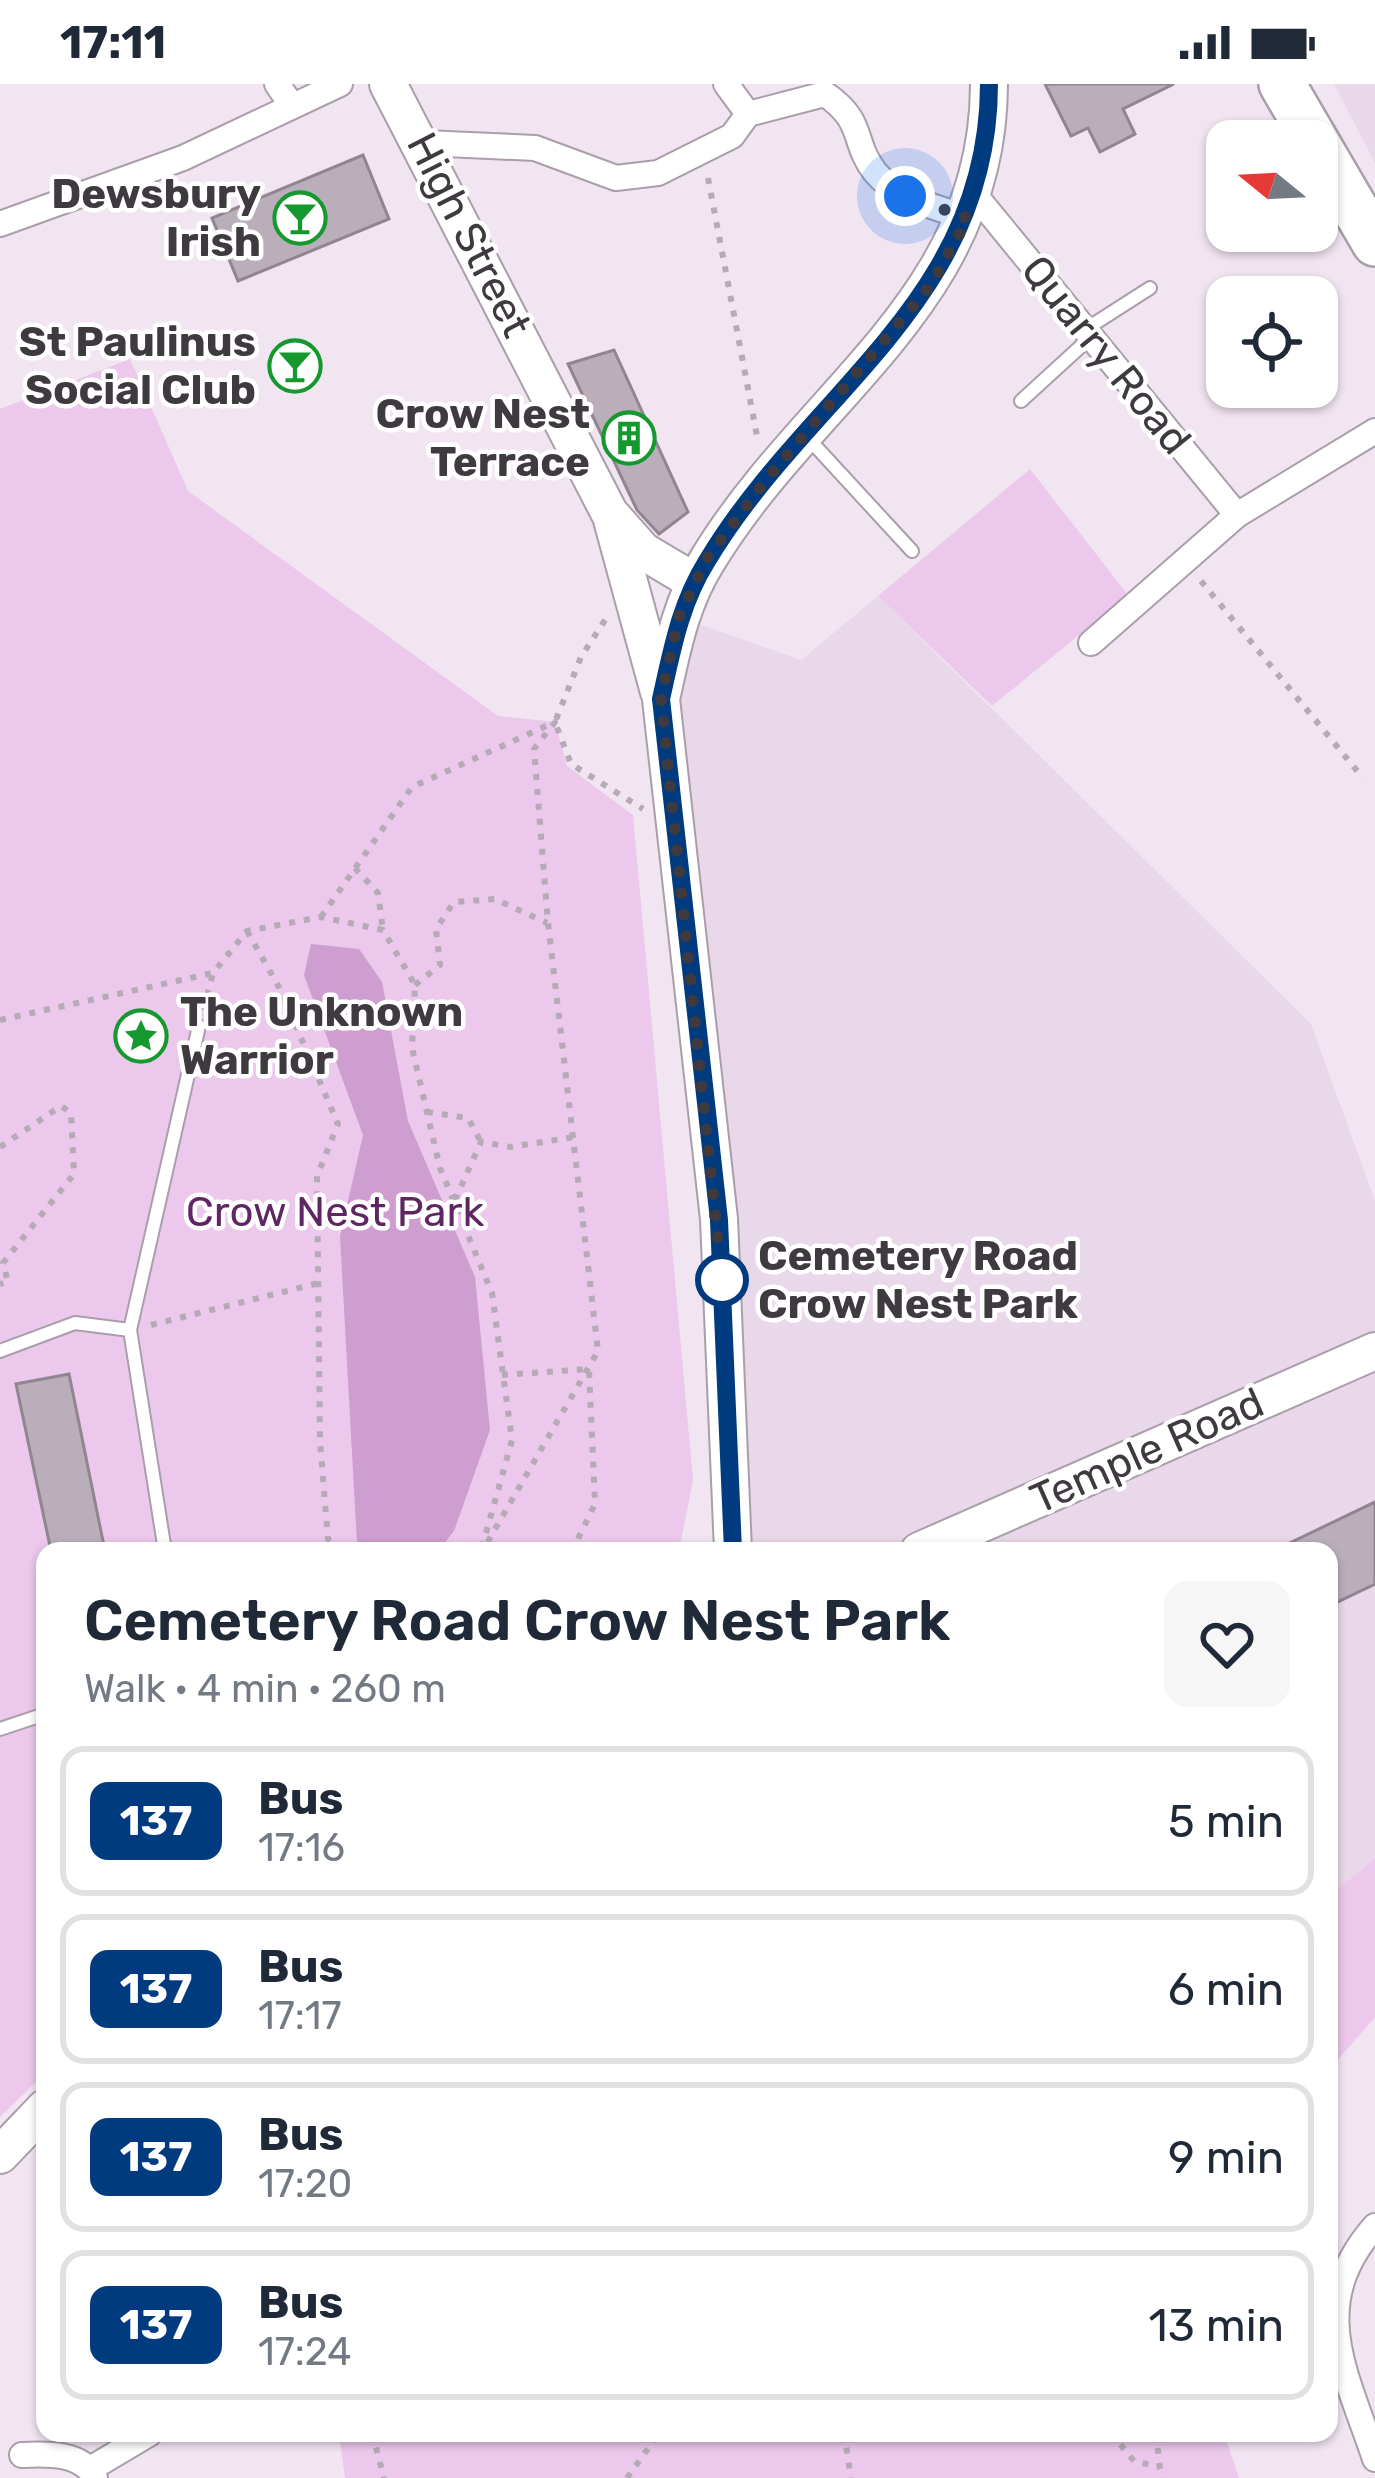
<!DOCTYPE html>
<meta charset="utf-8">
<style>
body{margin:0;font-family:Rubik,sans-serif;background:#f6f6f7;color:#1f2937;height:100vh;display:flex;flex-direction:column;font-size:45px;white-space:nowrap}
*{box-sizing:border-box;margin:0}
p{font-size:39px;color:#747a83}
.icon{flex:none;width:66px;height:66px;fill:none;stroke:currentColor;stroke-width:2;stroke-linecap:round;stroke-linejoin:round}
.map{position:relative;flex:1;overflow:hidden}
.drawer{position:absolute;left:36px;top:1458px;width:1302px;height:900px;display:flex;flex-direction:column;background:#fff;border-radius:24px;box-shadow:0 3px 9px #0004}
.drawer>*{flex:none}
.badge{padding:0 24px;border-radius:18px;font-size:42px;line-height:78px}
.needle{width:78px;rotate:288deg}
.controls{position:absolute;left:1206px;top:36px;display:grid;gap:24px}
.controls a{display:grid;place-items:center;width:132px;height:132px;border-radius:24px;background:#fff;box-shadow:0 3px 9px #0004;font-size:60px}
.you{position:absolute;width:60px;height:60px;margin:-30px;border:9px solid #fff;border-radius:50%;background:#1a73e8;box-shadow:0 0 0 18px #1a73e833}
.map>.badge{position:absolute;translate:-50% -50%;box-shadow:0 0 0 6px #fff}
.round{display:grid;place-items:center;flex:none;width:126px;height:126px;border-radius:24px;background:#f6f6f7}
.head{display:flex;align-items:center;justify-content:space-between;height:204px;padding:0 48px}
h1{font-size:57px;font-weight:600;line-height:90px}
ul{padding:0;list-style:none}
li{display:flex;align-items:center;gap:36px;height:150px;margin:0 24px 18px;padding:0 24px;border:6px solid #e0e1e3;border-radius:24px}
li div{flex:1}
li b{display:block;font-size:45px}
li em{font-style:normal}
li .badge{min-width:132px;font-weight:700;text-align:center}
.status{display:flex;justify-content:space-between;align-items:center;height:84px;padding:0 60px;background:#fff;direction:ltr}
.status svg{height:33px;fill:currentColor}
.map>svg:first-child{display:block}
.built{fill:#e9d7ea}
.green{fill:#ebc8ec}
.water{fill:#ce9ed0}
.building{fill:#baaeba;stroke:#908590;stroke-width:3}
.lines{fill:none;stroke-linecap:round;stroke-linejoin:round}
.lane-casing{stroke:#aa9eab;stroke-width:16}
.street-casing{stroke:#aa9eab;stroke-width:28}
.secondary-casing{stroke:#aa9eab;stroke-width:40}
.highway-casing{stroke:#aa9eab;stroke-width:50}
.path{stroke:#b5aab5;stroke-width:6;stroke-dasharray:6 9;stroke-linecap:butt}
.lane{stroke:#fff;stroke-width:12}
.street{stroke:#fff;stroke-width:24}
.secondary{stroke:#fff;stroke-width:36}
.highway{stroke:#fff;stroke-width:45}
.line-casing{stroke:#fff;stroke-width:27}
.line{stroke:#003b80;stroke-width:18}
.walk{stroke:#3f3a40;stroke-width:12;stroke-dasharray:0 21.6}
.stop-dot{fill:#fff;stroke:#003b80;stroke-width:6}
.labels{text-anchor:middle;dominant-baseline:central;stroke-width:9;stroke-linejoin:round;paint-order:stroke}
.poi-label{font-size:42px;font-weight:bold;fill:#3f3a40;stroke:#fff;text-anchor:end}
.street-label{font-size:42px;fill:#3f3a40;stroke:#fff}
.park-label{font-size:42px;fill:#5f2663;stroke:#fff}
.stop-label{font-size:42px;font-weight:bold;fill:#3f3a40;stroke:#fff;text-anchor:start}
</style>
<div class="status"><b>17:11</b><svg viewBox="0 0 49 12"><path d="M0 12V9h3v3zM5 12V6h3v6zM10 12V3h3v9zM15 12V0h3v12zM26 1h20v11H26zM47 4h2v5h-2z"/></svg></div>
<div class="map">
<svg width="1375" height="2394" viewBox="0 0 1375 2394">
<rect width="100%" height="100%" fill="#f2e5f2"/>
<g class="built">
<path d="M1334 0H1375V79Z"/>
<path d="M878 512 1311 940 1375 1117V1774L1329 1813V1467H733L674 738 679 533 801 576Z"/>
</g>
<g class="green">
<path d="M130 275 188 407 498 632 555 638 567 682 633 731 693 1396 679 1467H45V1989L0 2033V325Z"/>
<path d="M1030 385 1128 511 992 622 878 512Z"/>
<path d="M1375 1774V1933L1329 1986V1813Z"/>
<path d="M339 2349H1224L1239 2394H345Z"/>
</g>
<path class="water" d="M311 860 359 865 382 898 408 1037 475 1193 490 1346 454 1447 438 1467H384L357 1459 340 1152 363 1051 304 891Z"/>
<g class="building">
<path d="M1045 0H1174L1123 25 1135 50 1100 68 1088 44 1071 52Z"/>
<path d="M363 71 389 135 238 197 212 134Z"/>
<path d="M614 266 688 428 659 450 637 426 568 280Z"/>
<path d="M69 1290 105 1467H51L16 1300Z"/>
<path d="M1375 1418V1500L1329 1522V1467H1273Z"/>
</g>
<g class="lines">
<g class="lane-casing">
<g id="lane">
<path d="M1086 245 1150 204"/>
<path d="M1021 317 1091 253"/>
<path d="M807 353 912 467"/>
<path d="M130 1246 199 942"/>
<path d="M0 1267 75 1239 130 1246 165 1467"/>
<path d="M0 1645 45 1630"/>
</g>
</g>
<g class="street-casing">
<g id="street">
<path d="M277 0 291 20"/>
<path d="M726 0 748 30"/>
<path d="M424 59 535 64 616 94 658 89 732 52 748 30 825 10C866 38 851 57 875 88 897 115 936 123 968 134"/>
<path d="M975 111 1237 431"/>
<path d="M0 140 183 74 340 0"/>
<path d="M1091 559 1237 431 1375 347"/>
<path d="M1375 2142C1305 2221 1346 2288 1375 2375"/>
<path d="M22 2371C47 2370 82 2368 95 2394"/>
<path d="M90 2385 149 2350"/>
</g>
</g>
<g class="secondary-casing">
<g id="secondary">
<path d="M388 0 611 432 659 608"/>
<path d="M614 434 643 467 695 498"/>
<path d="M733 1467 719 1135 661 615C672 566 680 520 707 477 809 308 989 217 989 0"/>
<path d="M919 1467 1375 1267"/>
<path d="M0 2071 45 2024"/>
</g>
</g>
<g class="highway-casing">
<path id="highway" d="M1282 0 1375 159"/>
</g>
<g class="path">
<path d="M708 94 757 352"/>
<path d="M1201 497 1363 694"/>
<path d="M605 536 581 573 555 638 571 680 643 725"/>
<path d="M355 784 378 809 383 846"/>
<path d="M321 833 412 703 555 638 534 665 548 839 598 1267 487 1459"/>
<path d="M247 847 280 905 338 1040 317 1092 320 1357 328 1455 339 1467"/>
<path d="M415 901 440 881 436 845 454 818 495 815 547 839"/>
<path d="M203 926 213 889"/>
<path d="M0 936 213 889 247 847 321 833 383 846 415 901 412 964 440 1084 492 1209 512 1356 481 1467"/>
<path d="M427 1028 468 1034 481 1058"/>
<path d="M0 1063 61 1022 71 1029 74 1090 3 1179 8 1198 0 1200"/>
<path d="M455 1116 481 1058 511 1063 574 1053"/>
<path d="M151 1241 319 1199"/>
<path d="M502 1291 589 1285 595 1420 572 1467"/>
<path d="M372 2349 384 2394"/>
<path d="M844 2349 851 2394"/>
<path d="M1111 2349 1134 2377 1160 2383"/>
<path d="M1156 2349 1161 2394"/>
<path d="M627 2394 659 2349"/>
</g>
<use href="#lane" class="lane"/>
<use href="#street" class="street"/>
<use href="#secondary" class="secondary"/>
<use href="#highway" class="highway"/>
</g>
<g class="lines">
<g class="line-casing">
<path id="line" d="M733 1467 719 1136 661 615C672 566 680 520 707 477 808 308 989 218 989 0"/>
</g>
<use href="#line" class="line"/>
<path class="walk" d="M722 1196 661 615 679 533 708 473 765 397 931 201 968 134 905 112"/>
</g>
<defs>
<g id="bar-ring" transform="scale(2.7)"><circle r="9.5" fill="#fff" stroke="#15982d" stroke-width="1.5"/><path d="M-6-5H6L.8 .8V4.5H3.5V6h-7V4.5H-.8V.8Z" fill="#15982d"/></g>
<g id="building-ring" transform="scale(2.7)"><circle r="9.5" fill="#fff" stroke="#15982d" stroke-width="1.5"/><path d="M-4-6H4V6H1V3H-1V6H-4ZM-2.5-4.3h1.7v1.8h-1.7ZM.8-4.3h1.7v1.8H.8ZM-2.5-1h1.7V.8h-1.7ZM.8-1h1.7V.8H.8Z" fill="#15982d"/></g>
<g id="sight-ring" transform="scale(2.7)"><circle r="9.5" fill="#fff" stroke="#15982d" stroke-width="1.5"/><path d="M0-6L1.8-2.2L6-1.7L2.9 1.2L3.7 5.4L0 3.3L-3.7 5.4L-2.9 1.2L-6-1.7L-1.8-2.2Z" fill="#15982d"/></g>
</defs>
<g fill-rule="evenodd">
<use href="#bar-ring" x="300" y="134"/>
<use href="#bar-ring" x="295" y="282"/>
<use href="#building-ring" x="629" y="354"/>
<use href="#sight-ring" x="141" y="952"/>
</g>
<circle class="stop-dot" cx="722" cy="1196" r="24"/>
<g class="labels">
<g class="poi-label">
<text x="261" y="110">Dewsbury<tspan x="261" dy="48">Irish</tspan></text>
<text x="256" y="258">St Paulinus<tspan x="256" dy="48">Social Club</tspan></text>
<text x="590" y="330">Crow Nest<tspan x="590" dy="48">Terrace</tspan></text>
<text x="180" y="928" text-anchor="start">The Unknown<tspan x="180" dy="48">Warrior</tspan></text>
</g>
<g class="street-label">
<text transform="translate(469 151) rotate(63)">High Street</text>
<text transform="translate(1106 271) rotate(51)">Quarry Road</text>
<text transform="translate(1147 1367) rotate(-24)">Temple Road</text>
</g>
<g class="park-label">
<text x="335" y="1128">Crow Nest Park</text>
</g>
<g class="stop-label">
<text x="758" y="1172">Cemetery Road<tspan x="758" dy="48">Crow Nest Park</tspan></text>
</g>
</g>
</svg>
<div class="controls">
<a><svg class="needle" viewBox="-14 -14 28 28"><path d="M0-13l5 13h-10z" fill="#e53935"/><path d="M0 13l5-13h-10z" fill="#747a83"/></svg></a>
<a><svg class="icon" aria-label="locate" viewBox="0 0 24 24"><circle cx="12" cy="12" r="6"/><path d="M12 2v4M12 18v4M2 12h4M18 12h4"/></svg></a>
</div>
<div class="you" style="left:905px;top:112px"></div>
<section class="drawer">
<div class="head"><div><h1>Cemetery Road Crow Nest Park</h1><p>Walk · 4 min · 260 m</p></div><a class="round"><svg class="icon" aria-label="heart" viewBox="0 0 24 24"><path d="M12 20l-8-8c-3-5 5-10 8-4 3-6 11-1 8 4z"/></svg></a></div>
<ul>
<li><span class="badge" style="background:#003b80;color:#fff">137</span><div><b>Bus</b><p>17:16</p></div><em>5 min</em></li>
<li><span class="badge" style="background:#003b80;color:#fff">137</span><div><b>Bus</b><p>17:17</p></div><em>6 min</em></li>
<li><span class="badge" style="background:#003b80;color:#fff">137</span><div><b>Bus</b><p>17:20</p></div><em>9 min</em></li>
<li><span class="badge" style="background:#003b80;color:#fff">137</span><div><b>Bus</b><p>17:24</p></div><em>13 min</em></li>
</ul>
</section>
</div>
